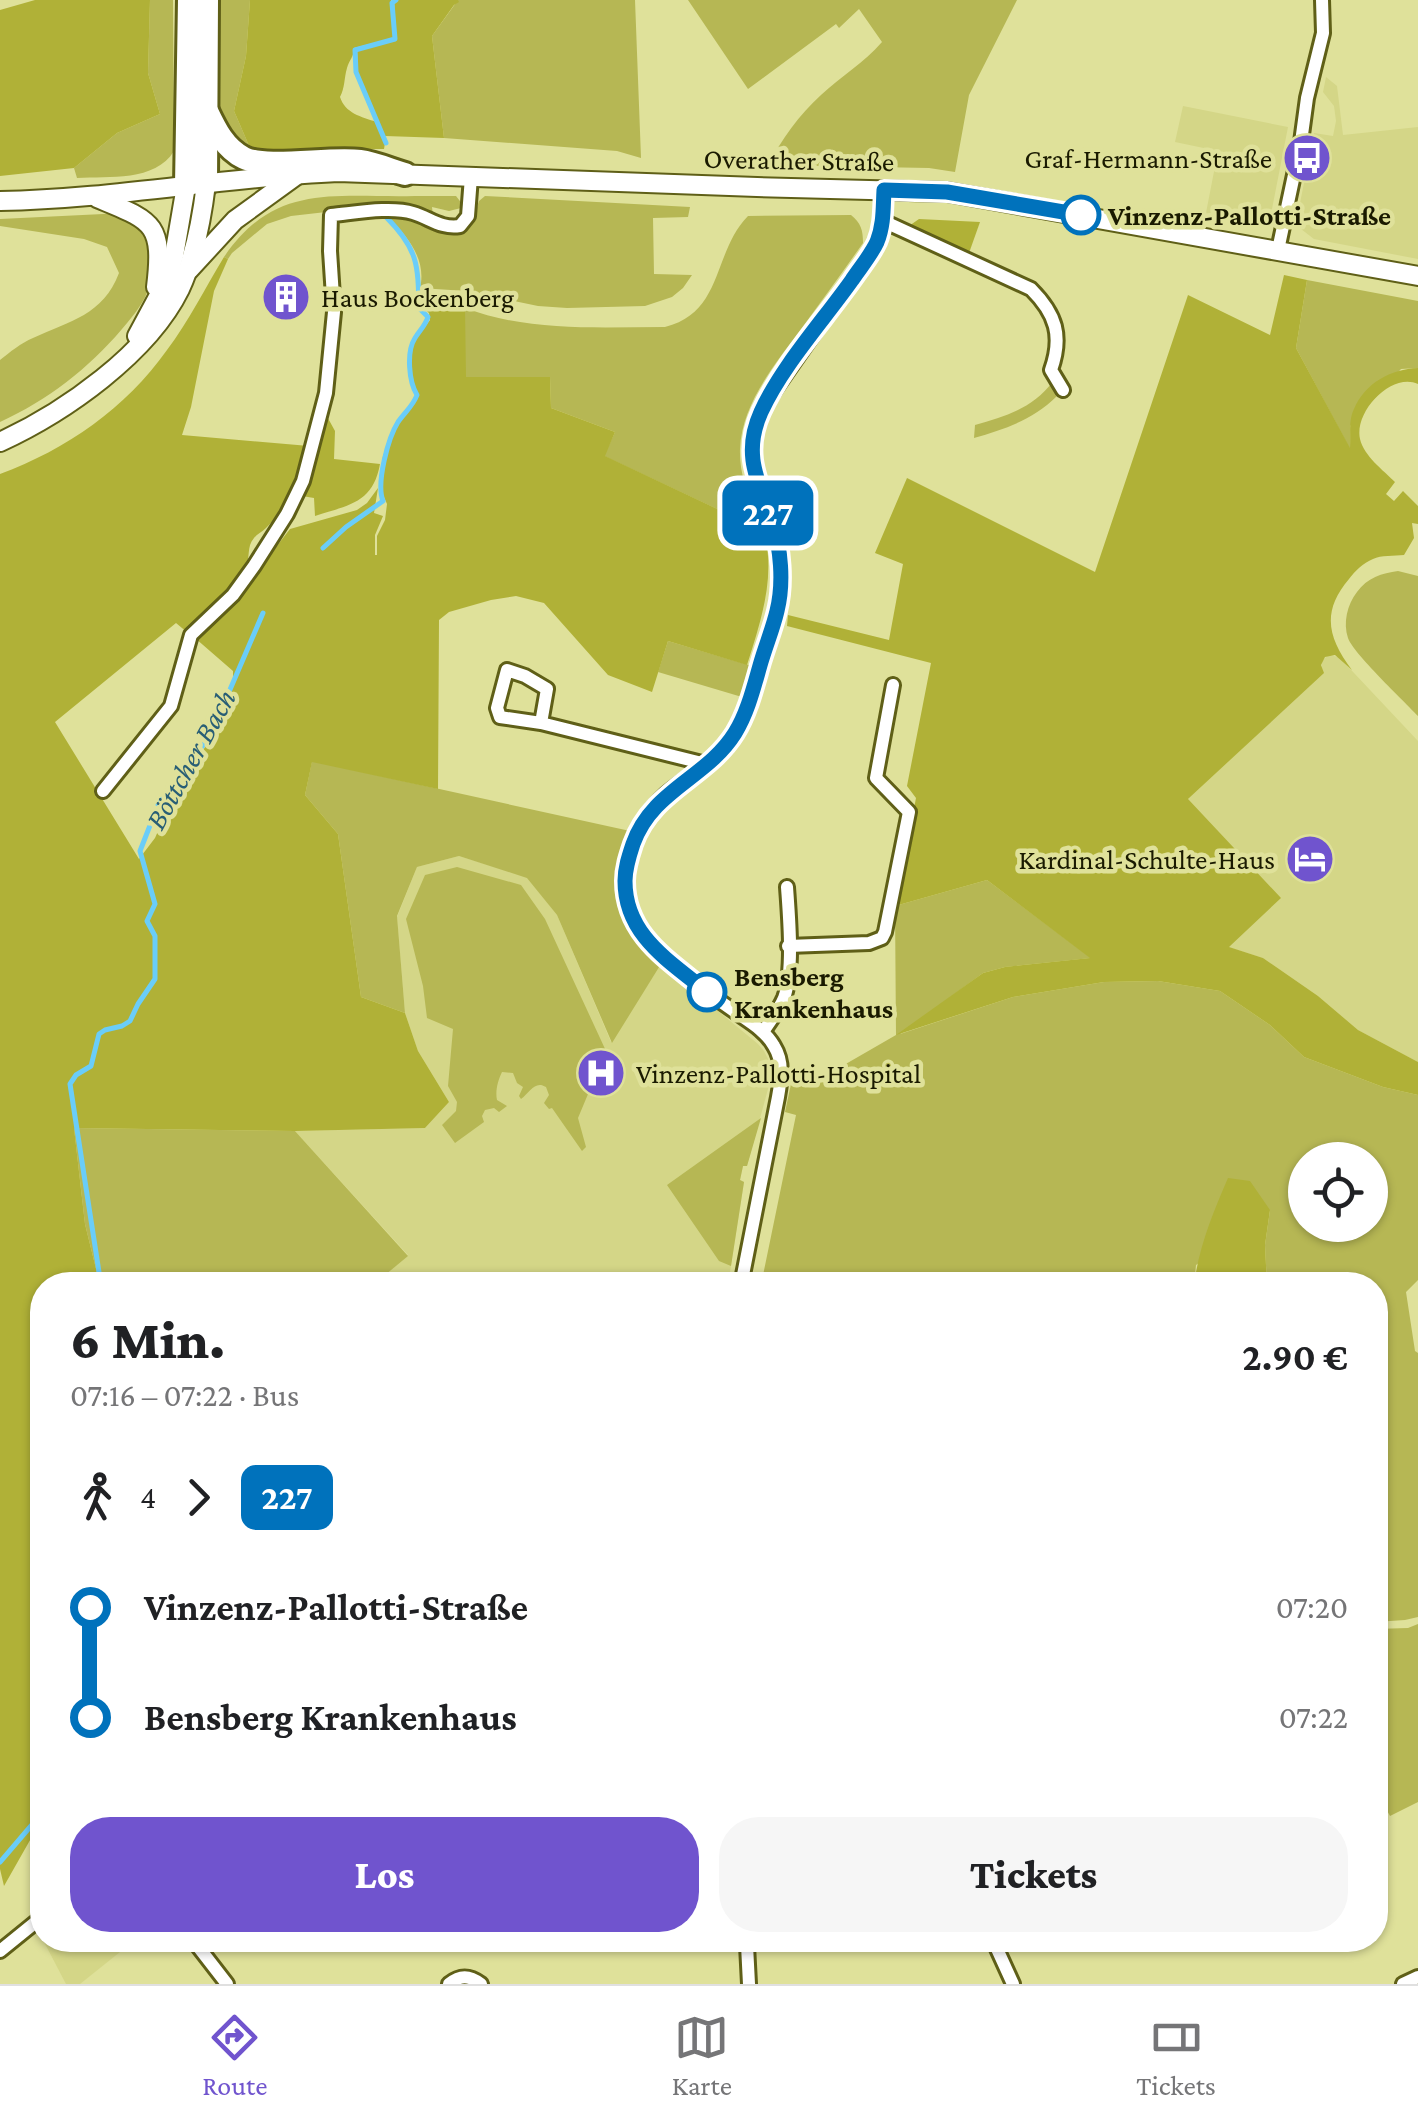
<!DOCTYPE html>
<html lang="de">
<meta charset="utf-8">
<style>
body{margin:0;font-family:"Crimson Pro",serif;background:#f6f6f6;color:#202124;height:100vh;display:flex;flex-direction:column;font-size:38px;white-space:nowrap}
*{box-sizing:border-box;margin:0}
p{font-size:32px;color:#757577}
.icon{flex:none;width:55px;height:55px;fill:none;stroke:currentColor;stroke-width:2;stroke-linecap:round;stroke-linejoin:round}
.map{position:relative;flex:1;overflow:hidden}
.details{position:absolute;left:30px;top:1272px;width:1358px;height:680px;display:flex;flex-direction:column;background:#fff;border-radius:40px;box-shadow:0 2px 8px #0004}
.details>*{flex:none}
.badge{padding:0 20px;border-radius:15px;font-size:35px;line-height:65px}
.controls{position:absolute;left:1288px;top:1142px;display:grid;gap:20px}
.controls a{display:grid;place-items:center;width:100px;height:100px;border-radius:50%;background:#fff;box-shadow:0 2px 8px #0004;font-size:50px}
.map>.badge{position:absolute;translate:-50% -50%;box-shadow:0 0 0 5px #fff}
.legs{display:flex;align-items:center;gap:15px;height:110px;padding:0 40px;font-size:32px}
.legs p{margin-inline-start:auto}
.head{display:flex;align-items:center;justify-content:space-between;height:170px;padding:0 40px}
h1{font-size:55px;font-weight:800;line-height:75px}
.action{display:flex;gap:20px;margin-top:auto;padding:20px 40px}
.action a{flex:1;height:115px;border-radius:40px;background:#7054ce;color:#fff;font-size:40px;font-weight:800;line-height:115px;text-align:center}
.action a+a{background:#f6f6f6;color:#202124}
ul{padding:0 40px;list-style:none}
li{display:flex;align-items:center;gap:35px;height:110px;font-size:38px}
li i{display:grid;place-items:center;width:15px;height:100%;margin:0 12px;background:currentColor}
li i::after{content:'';width:25px;height:25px;margin:-12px;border:8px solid;border-radius:50%;background:#fff}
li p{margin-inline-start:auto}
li:first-child i{background:linear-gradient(#0000 50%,currentColor 0)}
li:last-child i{background:linear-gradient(currentColor 50%,#0000 0)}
.tabs{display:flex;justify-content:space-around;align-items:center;height:140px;border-top:2px solid #e0e0e0;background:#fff;font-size:28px;color:#757577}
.tabs a{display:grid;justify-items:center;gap:5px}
.tabs .selected{color:#7054ce}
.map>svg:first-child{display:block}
.built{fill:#d4d687}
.green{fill:#b6b754;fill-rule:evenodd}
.forest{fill:#b0b137}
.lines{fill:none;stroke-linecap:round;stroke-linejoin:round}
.stream{stroke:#6acdf9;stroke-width:5}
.street-casing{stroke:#5f5f17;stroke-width:18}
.secondary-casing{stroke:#5f5f17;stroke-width:22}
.highway-casing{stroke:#5f5f17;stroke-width:28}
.street{stroke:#fff;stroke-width:12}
.secondary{stroke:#fff;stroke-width:18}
.highway{stroke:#fff;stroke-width:22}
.line-1-casing{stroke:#fff;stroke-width:22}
.line-1{stroke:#0072bc;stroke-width:15}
.stop-1-dot{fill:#fff;stroke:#0072bc;stroke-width:5}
.labels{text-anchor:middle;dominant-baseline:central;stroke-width:9;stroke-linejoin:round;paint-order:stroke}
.poi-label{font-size:28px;fill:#1a1a00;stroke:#dfe19a;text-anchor:end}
.street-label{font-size:28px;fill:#1a1a00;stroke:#dfe19a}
.stop-label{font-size:28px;font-weight:bold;fill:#1a1a00;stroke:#dfe19a;text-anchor:start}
.water-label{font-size:30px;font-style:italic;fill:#285e75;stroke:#dfe19a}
</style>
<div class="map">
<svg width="1418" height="1984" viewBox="0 0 1418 1984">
<rect width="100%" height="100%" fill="#dfe19a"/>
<g class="built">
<path d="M1326 77 1337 86 1343 135 1418 127V259L1314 239 1301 229 1298 213 1314 133 1333 136 1336 121 1334 106 1323 92Z"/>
<path d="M1183 106 1288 127 1272 209 1262 222 1246 226 1205 218 1218 151 1175 142Z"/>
<path d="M1328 655 1339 657 1418 741V1062L1358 1030 1318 996 1263 958 1228 947 1188 799 1323 673 1321 662Z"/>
<path d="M459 856 527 877 557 915 611 1042 661 964 758 1044 764 1051 768 1059 771 1078 747 1166H743L740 1180 744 1182 728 1285H373L408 1255 295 1131 425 1128 449 1102 418 1051 405 1013 397 917 417 867Z"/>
<path d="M43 1940H135L80 1984H66Z"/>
</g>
<g class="green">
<path d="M150 0H173L174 151C155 182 109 176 77 178L74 168 117 133 160 114 148 73Z"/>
<path d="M218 0H250L246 56 234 111 250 148 245 149 237 143 220 113Z"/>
<path d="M458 0H635L641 158 617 151 444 138 432 36Z"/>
<path d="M688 0H1017L969 95 955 172 929 168 768 165C782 139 799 115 821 95 841 76 864 63 882 42L859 9 839 28 836 24 748 89Z"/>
<path d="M415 196H456L463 205V216L461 208 449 211 432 207 433 216 370 207 291 216 267 224 232 253 228 259 224 257C275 182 335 198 415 196Z"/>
<path d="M485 196 690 207 688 217 653 218 654 274 692 275 683 288 672 297 645 306 567 308 538 306 466 291 420 288C427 259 407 236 388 217 397 216 404 216 412 218 431 225 455 244 471 223 476 217 476 209 479 201Z"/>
<path d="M124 213 151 238C151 250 154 264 152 276 149 297 135 314 122 329 88 369 48 400 0 422V360C10 352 21 343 33 338 70 321 103 315 119 273L107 247 84 239 0 226V219Z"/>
<path d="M851 215C861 223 863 230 863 243 844 270 824 298 804 325 777 362 742 402 740 449 739 479 752 504 764 531L604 456 615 432 551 408 550 377H465V308C529 332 598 327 665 327 724 312 712 253 748 216Z"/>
<path d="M1307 280 1418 301V368L1401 369 1350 426 1351 451 1296 348Z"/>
<path d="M1053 381 1057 391V396C1033 420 1005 429 974 438L975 425C1006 416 1034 408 1053 381Z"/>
<path d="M1398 571 1418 576V716C1404 701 1353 653 1348 638 1343 623 1347 605 1357 592 1367 578 1382 573 1398 571Z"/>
<path d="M668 641 752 666 742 697 658 672Z"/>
<path d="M312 761 630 831C607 885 616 926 661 964L612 1043 557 915 527 878 459 856 417 867 397 916 405 1013 361 997 338 834 305 795Z"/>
<path d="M457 867 521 885 545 919 606 1051 578 1118 586 1147 582 1151 552 1108 549 1109 544 1103 549 1095 546 1087C535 1080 530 1092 521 1099L519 1096 523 1087 517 1083 513 1073 502 1072C498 1080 495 1091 497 1100L507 1106 499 1112 494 1108 485 1110 482 1116 484 1122 455 1143 442 1125 456 1111 457 1102 448 1086 453 1029 427 1018 423 986 406 919 425 875Z"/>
<path d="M987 880 1091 958 1005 967 983 973 900 1034 1013 997 1104 982 1158 981 1220 991 1270 1025 1304 1057 1383 1087 1418 1095V1280L1406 1292 1415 1351 1418 1353V1617L1405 1620 1375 1622V1285H1267L1265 1245 1270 1210 1196 1265 1194 1285H761L796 1115 785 1112 791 1084 818 1080 896 1035 895 906ZM1305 1160H1370V1225H1305Z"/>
<path d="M761 1118 747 1166H743L740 1180 744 1182 731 1266 719 1261 667 1185Z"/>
<path d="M74 1128 295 1131 408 1256 373 1285H100L85 1224Z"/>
<path d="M1418 1624V1802L1390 1816 1384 1805 1375 1810V1629L1408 1628Z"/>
</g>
<g class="forest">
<path d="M35 0H150L148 73 160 114 117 133 74 168 0 176V10Z"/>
<path d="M250 0H391L394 38 354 48C354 57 349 60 347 68 344 78 345 88 340 97 345 113 361 117 377 122L385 143 384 149H307L275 153 250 148 234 111 246 56Z"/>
<path d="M394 0H458L459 2 454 5 432 36 444 138 385 136 358 74 357 49 396 39Z"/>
<path d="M919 219 980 222 969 253 909 226Z"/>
<path d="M224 257 228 259 214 291 191 407 182 435 309 446C301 477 289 505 266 528 262 532 257 534 254 538 246 547 251 558 245 567 230 592 209 612 188 633L176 623 55 722 139 859 155 838 178 786 215 733 233 681V671L195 638 242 591 290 529 357 510 367 503 378 488 374 513 383 516 375 535V555H377V536L385 520 387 504 380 488 379 480 383 456 395 424 418 397 410 376 411 345 430 320 429 313 418 303H451L465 308 466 377H550L551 408 615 432 605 456 764 531C776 578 761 620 747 665L668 641 652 692 608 675 544 603 516 596 491 600 449 612 439 620 438 789 312 762 305 795 338 834 361 997 405 1013 418 1051 449 1102 425 1128 295 1131 74 1128 85 1224 100 1285H42V1819L4 1886 0 1869V474C67 449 125 409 167 350 189 321 205 288 224 257Z"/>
<path d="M1284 275 1307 280 1296 348 1350 448C1351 436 1348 421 1354 409 1365 383 1391 369 1418 368V384C1391 372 1354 412 1360 439 1364 456 1383 470 1395 482L1386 494 1394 501 1403 491 1418 506V524L1412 523 1414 538 1404 555C1394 556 1381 555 1373 559 1363 563 1355 571 1349 579 1321 612 1328 638 1352 670L1335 655 1325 657 1321 665 1324 673 1188 799 1281 898 1229 947 1263 958 1318 996 1358 1030 1418 1062V1095L1383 1087 1304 1057 1270 1025 1220 991 1158 981 1104 982 1013 997 896 1035 983 973 1005 967 1090 958 987 880 895 906 916 798 907 786 931 663 787 626 788 615 889 640 903 564 875 553 907 478 1095 572 1188 295 1270 335Z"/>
<path d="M324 411 335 431 334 459 380 464C373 503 349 505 315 516L314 498 302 496Z"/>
<path d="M1228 1178 1250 1181 1270 1210 1265 1245 1267 1285H1194C1199 1246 1213 1213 1228 1178Z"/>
</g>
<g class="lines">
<g class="stream">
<path d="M386 143 356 72 355 50 395 39 392 3 396 0"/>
<path d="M323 548 346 527 383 501C376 483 388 438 398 422 405 412 413 406 417 395 409 382 406 352 415 338 420 330 425 326 428 317L419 308C418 264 418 249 386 217"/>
<path d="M101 1285 70 1084 76 1075 91 1066 99 1034 105 1030 122 1026 130 1021 138 1004 155 979V936L147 921 155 904 140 851 158 805 210 736 263 613"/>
<path d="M0 1862 42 1813"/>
</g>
<g class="street-casing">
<g id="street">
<path d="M883 221 1031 289C1056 314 1063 336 1051 370L1063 390"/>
<path d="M1278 250 1301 142 1307 98 1323 33 1322 0"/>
<path d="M541 723 500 717 497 708 507 670 525 676 547 689 541 723 706 764"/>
<path d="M103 791 171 706 191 635 233 595 254 566 287 514 303 481 326 393 334 312 330 251 331 215C354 213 391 206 413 213 430 218 441 229 460 226L468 216 471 177"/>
<path d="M788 946 869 943 882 938 885 932 909 812 876 778 893 685"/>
<path d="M763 1032C770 1021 779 1010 784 998 794 971 789 916 787 887"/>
<path d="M741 1285 778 1097C781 1080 784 1062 774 1046 765 1030 748 1021 734 1011 696 984 643 952 629 905 618 866 636 822 665 795 682 780 704 769 720 753 736 737 744 714 751 693 764 655 779 616 780 576 781 528 753 494 751 450 750 428 764 406 776 388L876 244 883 221 884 190"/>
<path d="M193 1940 227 1984"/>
<path d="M744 1940 747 1945 749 1984"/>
<path d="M993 1940 1013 1984"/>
<path d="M0 1951 42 1917"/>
<path d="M449 1984C460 1975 469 1975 481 1984"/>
<path d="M1403 1984 1418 1977"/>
</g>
</g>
<g class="secondary-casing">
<g id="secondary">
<path d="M97 198C152 221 164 222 156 287"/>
<path d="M0 201C113 199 225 177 338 172L757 187 947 192 1418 276"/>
<path d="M189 270 235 220 297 175"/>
<path d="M137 336 165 284 174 256 186 186"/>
<path d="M0 442C65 412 148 354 180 289 194 259 202 217 206 184"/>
</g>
</g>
<g class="highway-casing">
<g id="highway">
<path d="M206 109C215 128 224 148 244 158 267 169 330 157 360 161 375 163 391 170 405 174"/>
<path d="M206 184 207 0"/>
<path d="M186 186 189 0"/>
</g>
</g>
<use href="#street" class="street"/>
<use href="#secondary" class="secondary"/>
<use href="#highway" class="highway"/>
</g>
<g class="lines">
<g class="line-1-casing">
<path id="line-1" d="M707 992C670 961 625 936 625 881 625 868 629 856 633 844 652 790 707 778 735 733 748 712 754 686 761 662 766 645 773 628 777 611 784 583 781 548 772 521 758 481 742 454 761 412 782 366 823 321 852 280 860 268 871 255 877 242 884 225 883 207 884 190L947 192 1081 215"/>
</g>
<use href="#line-1" class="line-1"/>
</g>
<defs>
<g id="bus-disc" transform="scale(2.5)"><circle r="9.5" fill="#7054ce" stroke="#dfe19a"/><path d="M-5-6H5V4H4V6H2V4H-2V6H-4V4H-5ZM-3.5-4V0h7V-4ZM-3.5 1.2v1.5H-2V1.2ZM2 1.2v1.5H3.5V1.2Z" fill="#fff"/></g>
<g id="building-disc" transform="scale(2.5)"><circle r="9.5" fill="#7054ce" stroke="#dfe19a"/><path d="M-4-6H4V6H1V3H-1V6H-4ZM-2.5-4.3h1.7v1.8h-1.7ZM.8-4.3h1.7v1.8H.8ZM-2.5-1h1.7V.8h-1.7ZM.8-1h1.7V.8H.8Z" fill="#fff"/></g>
<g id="hotel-disc" transform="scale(2.5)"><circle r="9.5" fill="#7054ce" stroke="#dfe19a"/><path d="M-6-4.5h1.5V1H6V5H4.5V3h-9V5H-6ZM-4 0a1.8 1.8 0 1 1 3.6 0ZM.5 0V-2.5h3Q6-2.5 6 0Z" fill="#fff"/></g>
<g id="hospital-disc" transform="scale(2.5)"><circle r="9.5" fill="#7054ce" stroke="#dfe19a"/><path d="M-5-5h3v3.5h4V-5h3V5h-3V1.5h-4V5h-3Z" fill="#fff"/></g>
</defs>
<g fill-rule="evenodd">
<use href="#bus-disc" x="1307" y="158"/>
<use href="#building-disc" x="286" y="297"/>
<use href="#hotel-disc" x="1310" y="859"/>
<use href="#hospital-disc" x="601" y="1073"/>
</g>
<g class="stop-1-dot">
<circle cx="1081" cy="215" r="18"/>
<circle cx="707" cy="992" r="18"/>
</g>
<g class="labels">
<g class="poi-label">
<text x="1272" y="158">Graf-Hermann-Straße</text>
<text x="321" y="297" text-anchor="start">Haus Bockenberg</text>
<text x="1275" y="859">Kardinal-Schulte-Haus</text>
<text x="636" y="1073" text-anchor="start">Vinzenz-Pallotti-Hospital</text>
</g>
<g class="street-label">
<text transform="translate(799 160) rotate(1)">Overather Straße</text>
</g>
<g class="stop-label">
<text x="1108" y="215">Vinzenz-Pallotti-Straße</text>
<text x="734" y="976">Bensberg<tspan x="734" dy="32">Krankenhaus</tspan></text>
</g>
<g class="water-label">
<text transform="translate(190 759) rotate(-61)">Böttcher Bach</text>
</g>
</g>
</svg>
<div class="controls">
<a><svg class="icon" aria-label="locate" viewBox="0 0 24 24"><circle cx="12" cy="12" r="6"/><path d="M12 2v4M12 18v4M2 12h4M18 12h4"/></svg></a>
</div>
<b class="badge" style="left:768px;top:513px;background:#0072bc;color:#fff">227</b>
<section class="details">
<div class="head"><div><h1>6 Min.</h1><p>07:16 – 07:22 · Bus</p></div><b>2.90 €</b></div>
<div class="legs"><svg class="icon" aria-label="walk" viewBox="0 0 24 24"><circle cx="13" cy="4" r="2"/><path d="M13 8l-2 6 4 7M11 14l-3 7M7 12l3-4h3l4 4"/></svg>4<svg class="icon" aria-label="forward" viewBox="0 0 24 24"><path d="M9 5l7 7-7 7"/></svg><b class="badge" style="background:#0072bc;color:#fff">227</b></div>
<ul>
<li><i style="color:#0072bc"></i><b>Vinzenz-Pallotti-Straße</b><p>07:20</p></li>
<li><i style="color:#0072bc"></i><b>Bensberg Krankenhaus</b><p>07:22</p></li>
</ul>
<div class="action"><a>Los</a><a>Tickets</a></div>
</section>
</div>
<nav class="tabs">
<a class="selected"><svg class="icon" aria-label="directions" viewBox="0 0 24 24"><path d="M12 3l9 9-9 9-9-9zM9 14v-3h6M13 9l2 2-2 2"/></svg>Route</a>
<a><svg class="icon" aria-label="map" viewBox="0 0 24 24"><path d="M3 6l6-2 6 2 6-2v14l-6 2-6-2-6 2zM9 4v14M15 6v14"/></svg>Karte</a>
<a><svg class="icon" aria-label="tickets" viewBox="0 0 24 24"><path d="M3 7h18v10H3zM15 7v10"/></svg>Tickets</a>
</nav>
